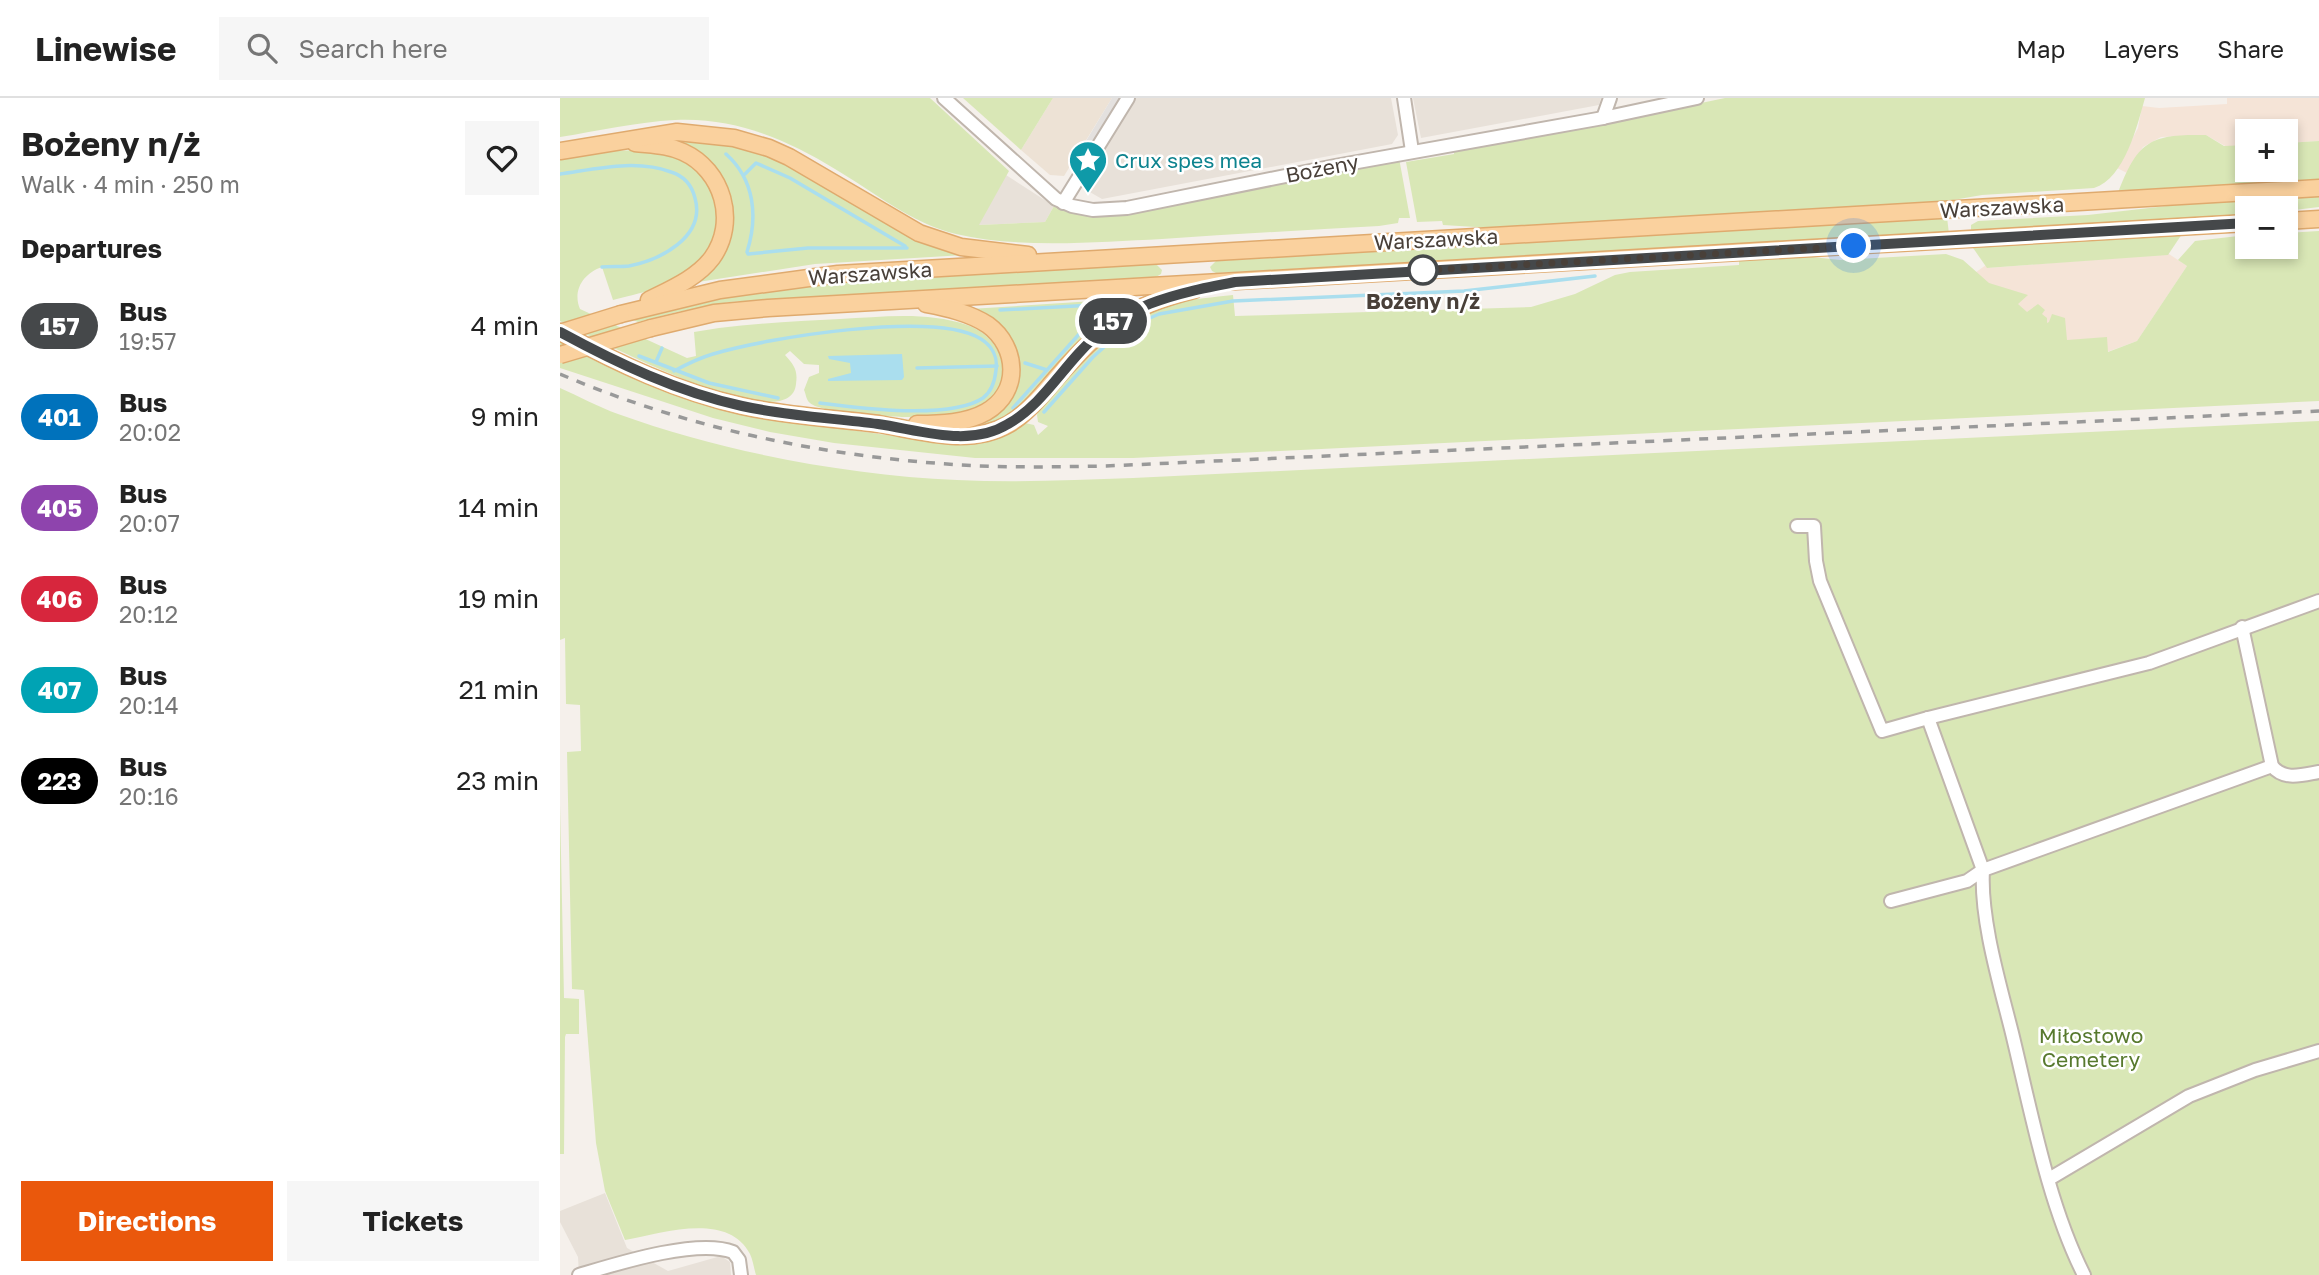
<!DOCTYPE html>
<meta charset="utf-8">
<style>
body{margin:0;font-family:"Golos Text",sans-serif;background:#f6f6f6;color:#222;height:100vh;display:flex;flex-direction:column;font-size:26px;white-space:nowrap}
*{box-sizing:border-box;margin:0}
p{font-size:23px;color:#767676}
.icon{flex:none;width:38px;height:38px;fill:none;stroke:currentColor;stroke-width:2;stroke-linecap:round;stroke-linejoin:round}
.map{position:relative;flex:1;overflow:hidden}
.sheet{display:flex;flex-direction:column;background:#fff;width:560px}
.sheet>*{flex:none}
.badge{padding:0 14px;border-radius:23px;font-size:24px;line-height:46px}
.controls{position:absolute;left:1675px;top:21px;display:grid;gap:14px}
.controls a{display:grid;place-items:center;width:63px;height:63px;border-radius:0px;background:#fff;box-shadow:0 4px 10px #0003;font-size:35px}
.you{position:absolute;width:35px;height:35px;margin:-18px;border:5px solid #fff;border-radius:50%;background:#1a73e8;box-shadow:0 0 0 10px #1a73e833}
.map>.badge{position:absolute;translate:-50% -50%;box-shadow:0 0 0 4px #fff}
h2{padding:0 21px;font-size:26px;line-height:63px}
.round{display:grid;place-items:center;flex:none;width:74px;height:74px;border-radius:0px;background:#f6f6f6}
.overview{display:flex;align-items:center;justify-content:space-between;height:119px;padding:0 21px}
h1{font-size:33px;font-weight:700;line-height:52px}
.primary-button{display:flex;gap:14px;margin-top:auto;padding:14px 21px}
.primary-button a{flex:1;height:80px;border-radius:0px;background:#ea580c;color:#fff;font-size:28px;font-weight:700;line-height:80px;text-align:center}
.primary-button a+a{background:#f6f6f6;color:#222}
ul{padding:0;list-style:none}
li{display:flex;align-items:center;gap:21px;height:91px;padding:0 21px}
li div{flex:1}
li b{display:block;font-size:26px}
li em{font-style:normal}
li .badge{min-width:77px;font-weight:700;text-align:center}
header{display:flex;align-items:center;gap:42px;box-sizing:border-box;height:98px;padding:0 35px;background:#fff;border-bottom:2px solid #e0e0e0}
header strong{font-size:33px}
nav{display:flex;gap:38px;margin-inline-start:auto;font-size:24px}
.search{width:490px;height:63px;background:#f6f6f6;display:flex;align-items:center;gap:18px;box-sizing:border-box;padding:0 24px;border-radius:0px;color:#767676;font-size:26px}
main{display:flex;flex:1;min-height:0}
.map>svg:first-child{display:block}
.residential{fill:#e8e1d9}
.commercial{fill:#f5e4d7}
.education{fill:#ede2d5}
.green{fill:#d9e7b6}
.parking{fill:#e4e1df}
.water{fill:#aadeee}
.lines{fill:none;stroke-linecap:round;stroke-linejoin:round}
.stream{stroke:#aadeee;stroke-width:3.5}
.minor-casing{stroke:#c0b6ad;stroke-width:16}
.major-casing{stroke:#dfaa6e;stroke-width:19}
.minor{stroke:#fff;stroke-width:12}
.major{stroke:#fad19e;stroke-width:16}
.rail{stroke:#999;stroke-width:3.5;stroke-dasharray:9 9;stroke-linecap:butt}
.major-bridge-casing{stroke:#dfaa6e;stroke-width:19;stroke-linecap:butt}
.major-bridge{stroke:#fad19e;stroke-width:16}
.line-casing{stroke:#fff;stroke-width:16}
.line{stroke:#45484a;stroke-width:10}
.walk{stroke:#494039;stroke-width:7;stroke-dasharray:0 12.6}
.stop-dot{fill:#fff;stroke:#45484a;stroke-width:3.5}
.labels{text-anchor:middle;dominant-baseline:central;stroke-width:5;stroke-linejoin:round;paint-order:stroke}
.culture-label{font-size:21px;fill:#0d838f;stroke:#fff;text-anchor:start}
.street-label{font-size:21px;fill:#494039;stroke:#fff}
.stop-label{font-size:21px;font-weight:bold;fill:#494039;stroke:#fff}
.park-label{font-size:21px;fill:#57792e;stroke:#fff}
</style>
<header>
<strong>Linewise</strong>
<div class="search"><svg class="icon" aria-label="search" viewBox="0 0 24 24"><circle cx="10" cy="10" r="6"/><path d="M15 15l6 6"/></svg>Search here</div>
<nav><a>Map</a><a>Layers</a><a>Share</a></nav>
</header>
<main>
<section class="sheet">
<div class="overview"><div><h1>Bożeny n/ż</h1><p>Walk · 4 min · 250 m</p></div><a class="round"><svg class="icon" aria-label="heart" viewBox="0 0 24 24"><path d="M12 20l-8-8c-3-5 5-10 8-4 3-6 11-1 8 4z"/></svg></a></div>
<h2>Departures</h2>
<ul>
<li><span class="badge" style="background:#45484a;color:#fff">157</span><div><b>Bus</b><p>19:57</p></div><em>4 min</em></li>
<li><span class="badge" style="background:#0072bc;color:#fff">401</span><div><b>Bus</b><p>20:02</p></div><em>9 min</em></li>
<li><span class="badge" style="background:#8e44ad;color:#fff">405</span><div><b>Bus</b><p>20:07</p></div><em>14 min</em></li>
<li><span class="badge" style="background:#d7263d;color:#fff">406</span><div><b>Bus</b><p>20:12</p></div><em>19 min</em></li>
<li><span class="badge" style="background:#00a3b4;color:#fff">407</span><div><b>Bus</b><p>20:14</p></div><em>21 min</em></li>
<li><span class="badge" style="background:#000;color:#fff">223</span><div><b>Bus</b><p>20:16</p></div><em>23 min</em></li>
</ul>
<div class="primary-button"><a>Directions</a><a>Tickets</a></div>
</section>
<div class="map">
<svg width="1759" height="1177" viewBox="0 0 1759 1177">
<rect width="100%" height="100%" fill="#f5f0eb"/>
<g class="residential">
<path d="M575 0H831L838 37 832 46 542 101 521 89Z"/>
<path d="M853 0H1041L1039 7 861 40Z"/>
<path d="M446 77 494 108 485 124 418 127Z"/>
<path d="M45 1095 67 1150 108 1173 161 1158 170 1164 171 1177H19L18 1159 0 1124V1113Z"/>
</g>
<g class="commercial">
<path d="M1667 0H1759V43L1726 45V33H1687V47L1667 49 1646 37 1601 39 1583 49 1567 75 1557 70 1578 30 1582 8 1599 10 1667 6Z"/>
<path d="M1609 156 1627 168 1577 243 1547 254 1520 258 1412 177 1426 167 1428 170Z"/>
</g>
<path class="education" d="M493 0H552L504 78 490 77 461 52Z"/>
<g class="green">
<path d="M0 0H370L449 73 419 127 485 124 494 108 514 114 839 60 850 120H839L838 125 819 128C747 132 674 136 602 141 538 144 459 151 396 136 351 125 314 94 275 71 226 41 174 19 115 22 77 24 38 33 0 39Z"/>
<path d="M403 0H493L461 52Z"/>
<path d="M1165 0H1585C1577 28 1565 80 1534 90L1422 97 1376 105 932 130 883 127 882 123 857 124 846 64 894 56V52L1017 31Z"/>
<path d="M1646 37 1664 48 1687 47V72H1726V45L1759 43V84L1558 95C1578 42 1591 36 1646 37Z"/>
<path d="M109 41 166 44 214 59 350 139 376 150 404 157 255 166 138 184C198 140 179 61 109 41Z"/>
<path d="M82 52C99 54 120 57 133 68 169 98 164 141 132 171 112 190 78 195 53 202L42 169C24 175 12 192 20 211L127 260 136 258 134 234 159 230C199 225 240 223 280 221 322 219 366 213 407 227 447 241 459 290 416 310 395 319 370 318 348 319 331 319 261 315 250 305 246 302 246 296 244 292L249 279 259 275V267L244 266 230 253 225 257C234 267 238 272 236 286 230 346 29 237 0 223V62L48 53Z"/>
<path d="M1759 97V109L1726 113V110H1687V118L1411 134V127L1418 123 1528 117 1633 105Z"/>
<path d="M1387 119 1389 136 656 175 652 173 650 169 656 163Z"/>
<path d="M1759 133V303L573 360H415L274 345 210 334 153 320 0 270V242L90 287 119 298 149 308 212 321 398 347 434 341 465 325 474 327 478 337 488 328 478 324 477 317 479 311C504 283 528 249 558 228 591 205 634 201 673 197L675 218 971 209 1015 196 1055 177 1070 174 1179 167V161L1234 157 1280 162 1386 156 1403 162 1429 185 1468 197 1458 206 1467 214 1478 206 1485 212 1482 216 1487 220V225L1489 224 1492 216 1505 220 1507 242 1547 239 1548 254 1577 243 1627 168 1618 162 1635 143 1687 137V149H1726V135Z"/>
<path d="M1622 136 1608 157 1427 170 1411 147Z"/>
<path d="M596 166 602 172 601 176 596 179 170 204 117 214 78 224 73 222 170 199 276 185Z"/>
<path d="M580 200C559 209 541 221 525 237 490 274 461 329 404 331 415 327 425 324 434 318 465 295 468 252 439 226 431 219 420 215 410 211Z"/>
<path d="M0 290C19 298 38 309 58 316 163 354 286 377 397 382 456 385 515 382 573 380L1759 323V1177H196C194 1171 193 1162 190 1156 168 1113 102 1135 65 1142L45 1093 36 1045 24 892 12 891 7 654 21 653 20 607 6 606 5 540 0 542Z"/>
<path d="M0 707 4 900 19 901V936H6L5 939 4 1056H0Z"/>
</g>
<path class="parking" d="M552 0H562L530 52 523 48Z"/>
<path class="water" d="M342 256 344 279 342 282 268 283V281L291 275 290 265 269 261 268 258Z"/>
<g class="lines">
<g class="stream">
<path d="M166 56C195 82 198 119 187 154L188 156 248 150H347"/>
<path d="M0 76C36 71 76 61 111 74 124 78 132 88 135 100 146 139 100 162 69 168 60 169 51 168 42 169"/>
<path d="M185 76 196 65 230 80 345 148"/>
<path d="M440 212 552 206 553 208 521 234 453 310"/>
<path d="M79 258 149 285 218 300"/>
<path d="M96 264 102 250"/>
<path d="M465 265 487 272"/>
<path d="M357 270 437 268"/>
<path d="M114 273C127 266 139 260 153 256 206 240 375 212 421 241 432 248 438 259 436 272 435 282 431 294 423 300 390 322 299 310 260 305"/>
<path d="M484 314 533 259 563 232 599 216 673 203 904 193 1035 178"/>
</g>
<g class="minor-casing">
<g id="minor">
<path d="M384 0 496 101 512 108 533 112 567 110 775 68 1043 20 1137 0"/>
<path d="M844 0 852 53"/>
<path d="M1043 20 1050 0"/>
<path d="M503 105 568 0"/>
<path d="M1237 428H1254L1256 463 1260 483 1322 633 1368 620"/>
<path d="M1682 529 1712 668C1724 683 1742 677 1759 674"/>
<path d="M1331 803 1407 783 1423 772 1712 668"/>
<path d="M1489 1081 1629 998 1695 972 1759 953"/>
<path d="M19 1177C56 1166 137 1140 173 1154L179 1162 181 1177"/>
<path d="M1524 1177C1488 1106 1471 1013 1452 935 1440 887 1420 821 1423 772L1368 620 1589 565 1759 503"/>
</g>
</g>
<g class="major-casing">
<g id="major">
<path d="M75 45C92 47 108 47 123 54 163 72 178 124 152 160 137 180 111 191 89 202"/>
<path d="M0 53 117 34 174 40 209 50 229 59 359 135 401 149 468 157"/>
<path d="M1726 123 1759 121"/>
<path d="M61 216 160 192 278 176 1759 90"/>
<path d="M91 230 154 215 208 210 1687 125"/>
<path d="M0 234C57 265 118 294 182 308 227 318 273 320 319 326 361 333 409 349 449 326 469 314 483 295 498 278 542 228 568 208 634 192"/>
<path d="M357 326C380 326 407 325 426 314 461 294 458 249 428 227 410 215 387 210 366 206"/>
</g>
</g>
<use href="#minor" class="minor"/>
<use href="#major" class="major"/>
<path class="rail" d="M0 276C121 328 256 357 387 366 440 370 493 369 546 368L1759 313"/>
<g class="major-bridge-casing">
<g id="major-bridge">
<path d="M0 235 61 216"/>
<path d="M0 257 91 230"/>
</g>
</g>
<use href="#major-bridge" class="major-bridge"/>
</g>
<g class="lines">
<g class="line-casing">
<path id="line" d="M0 234C57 265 118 294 182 308 227 318 273 320 318 326 360 332 409 350 448 326 477 310 497 279 519 255 563 206 613 196 675 184L1687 125"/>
</g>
<use href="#line" class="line"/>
<path class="walk" d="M863 172 852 173 1294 148"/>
</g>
<defs>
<g id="sight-pin" transform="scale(2.0125)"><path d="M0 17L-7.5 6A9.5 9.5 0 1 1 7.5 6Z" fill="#0f9aa8" stroke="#fff"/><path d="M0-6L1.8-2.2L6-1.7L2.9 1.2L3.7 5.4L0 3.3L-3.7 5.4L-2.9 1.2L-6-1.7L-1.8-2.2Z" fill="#fff"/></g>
</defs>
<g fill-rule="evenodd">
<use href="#sight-pin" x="528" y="62"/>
</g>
<circle class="stop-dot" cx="863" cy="172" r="14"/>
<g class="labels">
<g class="culture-label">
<text x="555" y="62">Crux spes mea</text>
</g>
<g class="street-label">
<text transform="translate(762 70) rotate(-11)">Bożeny</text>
<text transform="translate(1442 109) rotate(-3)">Warszawska</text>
<text transform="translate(876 141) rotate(-3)">Warszawska</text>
<text transform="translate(310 175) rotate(-4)">Warszawska</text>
</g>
<g class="stop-label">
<text x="863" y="203">Bożeny n/ż</text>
</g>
<g class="park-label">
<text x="1531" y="937">Miłostowo<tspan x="1531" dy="24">Cemetery</tspan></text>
</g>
</g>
</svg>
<div class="controls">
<a>+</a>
<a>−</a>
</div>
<div class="you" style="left:1294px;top:148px"></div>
<b class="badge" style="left:553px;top:223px;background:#45484a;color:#fff">157</b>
</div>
</main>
